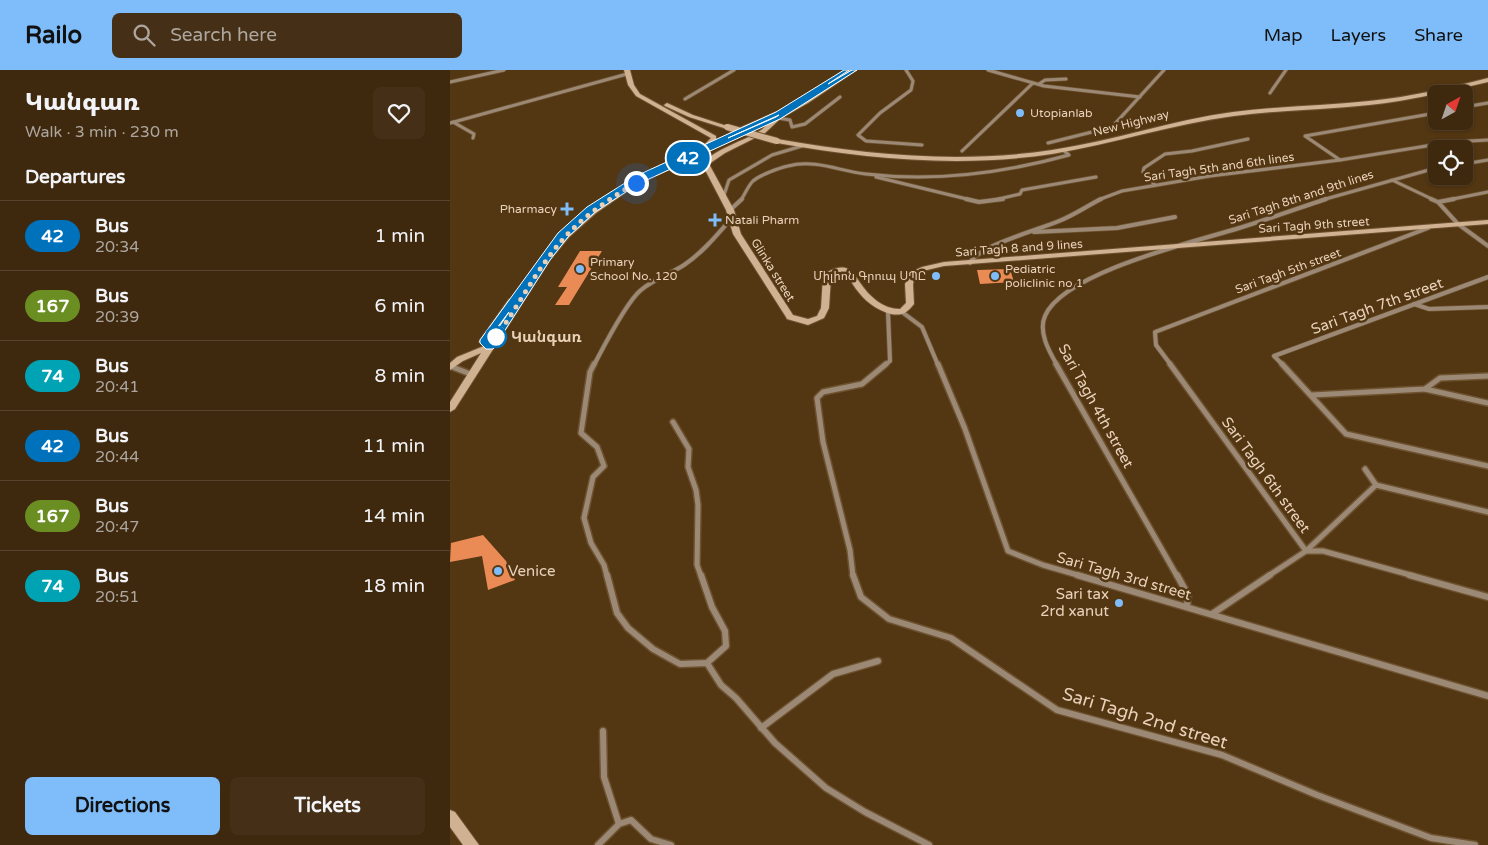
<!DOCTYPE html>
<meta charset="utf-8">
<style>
body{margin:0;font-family:"Varela Round","Noto Sans Armenian",sans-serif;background:#453017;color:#f1f3f6;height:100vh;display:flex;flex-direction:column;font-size:19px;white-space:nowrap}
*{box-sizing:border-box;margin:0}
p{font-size:16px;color:#ada69e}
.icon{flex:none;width:28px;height:28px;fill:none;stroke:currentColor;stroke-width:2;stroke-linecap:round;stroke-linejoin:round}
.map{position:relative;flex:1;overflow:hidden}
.details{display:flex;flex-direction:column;background:#3e280e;width:450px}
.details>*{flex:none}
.badge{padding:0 10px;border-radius:16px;font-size:18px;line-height:32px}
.needle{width:32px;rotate:40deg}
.buttons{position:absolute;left:978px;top:15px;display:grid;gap:10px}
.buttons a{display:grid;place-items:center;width:45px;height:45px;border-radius:8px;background:#3e280e;box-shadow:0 1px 4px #0004,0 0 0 1px #57442e;font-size:25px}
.you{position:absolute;width:25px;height:25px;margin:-12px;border:4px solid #fff;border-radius:50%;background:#1a73e8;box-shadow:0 0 0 8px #1a73e833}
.map>.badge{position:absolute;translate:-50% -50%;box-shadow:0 0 0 2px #fff}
h2{padding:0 25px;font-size:19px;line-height:45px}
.round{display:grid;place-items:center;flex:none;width:52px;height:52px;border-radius:8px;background:#453017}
.head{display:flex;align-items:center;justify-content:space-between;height:85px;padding:0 25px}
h1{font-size:24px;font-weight:800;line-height:38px}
.button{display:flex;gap:10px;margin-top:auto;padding:10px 25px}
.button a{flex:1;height:58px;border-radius:8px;background:#7fbdfa;color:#111;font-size:20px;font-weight:800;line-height:58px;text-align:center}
.button a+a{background:#453017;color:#f1f3f6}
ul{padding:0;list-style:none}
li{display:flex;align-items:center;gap:15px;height:70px;padding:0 25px;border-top:1px solid #57442e}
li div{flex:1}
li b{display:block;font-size:19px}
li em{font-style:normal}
li .badge{min-width:55px;font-weight:700;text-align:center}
header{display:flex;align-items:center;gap:30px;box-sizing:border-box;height:70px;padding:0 25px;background:#7fbdfa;color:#111}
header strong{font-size:24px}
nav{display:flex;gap:28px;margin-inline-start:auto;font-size:18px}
.search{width:350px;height:45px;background:#453017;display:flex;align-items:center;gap:12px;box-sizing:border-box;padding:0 18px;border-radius:8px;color:#ada69e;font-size:19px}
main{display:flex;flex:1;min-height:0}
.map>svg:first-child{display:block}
.building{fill:#ea8b56}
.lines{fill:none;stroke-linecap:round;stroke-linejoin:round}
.street-far3-casing{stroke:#6e5230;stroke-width:4.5}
.street-far2-casing{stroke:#6e5230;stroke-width:5.5}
.street-far1-casing{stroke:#6e5230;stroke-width:8}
.street-casing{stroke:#6e5230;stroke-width:9}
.secondary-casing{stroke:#6e5230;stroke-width:2}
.street-far3{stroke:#9b8975;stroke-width:3}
.street-far2{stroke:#9b8975;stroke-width:4}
.street-far1{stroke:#9b8975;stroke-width:5}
.street{stroke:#9b8975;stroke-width:6}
.secondary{fill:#d0b292;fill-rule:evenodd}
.secondary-bridge-casing{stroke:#6e5230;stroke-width:8;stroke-linecap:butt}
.secondary-bridge{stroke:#d0b292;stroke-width:6}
.line{fill:#0072bc;stroke:#fff;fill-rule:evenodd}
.walk{stroke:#e9d2ba;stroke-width:5;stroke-dasharray:0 9}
.poi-dot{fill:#7fbdfa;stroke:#533612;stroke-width:2}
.stop-dot{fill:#fff;stroke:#0072bc;stroke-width:2.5}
.labels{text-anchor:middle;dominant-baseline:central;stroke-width:5;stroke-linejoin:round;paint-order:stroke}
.far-poi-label{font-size:12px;fill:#e9d2ba;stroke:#533612;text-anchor:start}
.far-street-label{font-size:12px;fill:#e9d2ba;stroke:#533612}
.street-label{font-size:15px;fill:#e9d2ba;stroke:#533612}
.stop-label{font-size:15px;font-weight:bold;fill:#e9d2ba;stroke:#533612;text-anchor:start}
.poi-label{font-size:15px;fill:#e9d2ba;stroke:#533612;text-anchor:start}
.near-street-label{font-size:18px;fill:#e9d2ba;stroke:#533612}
</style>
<header>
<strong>Railo</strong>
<div class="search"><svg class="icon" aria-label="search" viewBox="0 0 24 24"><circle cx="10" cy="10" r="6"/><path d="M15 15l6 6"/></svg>Search here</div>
<nav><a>Map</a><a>Layers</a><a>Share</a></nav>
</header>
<main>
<section class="details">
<div class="head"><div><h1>Կանգառ</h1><p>Walk · 3 min · 230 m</p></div><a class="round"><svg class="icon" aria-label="heart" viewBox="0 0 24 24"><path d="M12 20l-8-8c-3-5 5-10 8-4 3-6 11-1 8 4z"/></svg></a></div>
<h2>Departures</h2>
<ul>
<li><span class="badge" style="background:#0072bc;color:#fff">42</span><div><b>Bus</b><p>20:34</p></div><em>1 min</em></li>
<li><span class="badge" style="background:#6b8e23;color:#fff">167</span><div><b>Bus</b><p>20:39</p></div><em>6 min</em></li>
<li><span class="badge" style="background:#00a3b4;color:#fff">74</span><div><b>Bus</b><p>20:41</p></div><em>8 min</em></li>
<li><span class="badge" style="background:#0072bc;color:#fff">42</span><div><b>Bus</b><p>20:44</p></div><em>11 min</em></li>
<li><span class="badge" style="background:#6b8e23;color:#fff">167</span><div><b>Bus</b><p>20:47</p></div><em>14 min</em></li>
<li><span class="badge" style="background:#00a3b4;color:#fff">74</span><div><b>Bus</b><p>20:51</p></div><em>18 min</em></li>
</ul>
<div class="button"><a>Directions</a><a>Tickets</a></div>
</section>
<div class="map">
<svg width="1038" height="775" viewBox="0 0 1038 775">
<rect width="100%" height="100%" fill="#533612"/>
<g class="building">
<path d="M130 181H152L119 235H105L117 217H108Z"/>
<path d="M560 199 564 212 530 214 527 200Z"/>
<path d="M33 465 56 491 65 510 38 520 32 486 0 492 1 473Z"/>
</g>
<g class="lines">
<g class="street-far3-casing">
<g id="street-far3">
<path d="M456 0 463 11 461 20 430 43 408 65 416 71 472 75"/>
<path d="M538 0 594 16 690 27"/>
<path d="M0 12 54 0"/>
<path d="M589 14 595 10 616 9"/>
<path d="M820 23 836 0"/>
<path d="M235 29 284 0"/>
<path d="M1014 37 1038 33"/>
<path d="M328 48 340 50 342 57 355 54 390 27"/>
<path d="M3 52 24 64 23 68"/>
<path d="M0 53 177 4"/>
<path d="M598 73 662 57 714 0"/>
<path d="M512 81 583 13"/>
<path d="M890 90 855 66 986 43"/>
<path d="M1014 94 1038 90"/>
<path d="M426 107 521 130"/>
<path d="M942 110 984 130"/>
<path d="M705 115 693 102 694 98 715 84 742 81 798 69"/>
<path d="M273 128 279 110 322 85 352 76"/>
<path d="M291 130C295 124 298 116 303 111 310 105 329 98 338 96 366 89 389 101 416 104 484 112 554 103 619 85L613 80"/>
<path d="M544 130 570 124 572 120 646 107"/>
<path d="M648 130 672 121 760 106 890 90 1001 72 1038 70"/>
<path d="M872 130 986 98"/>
<path d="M998 130 1038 122"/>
</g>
</g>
<g class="street-far2-casing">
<g id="street-far2">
<path d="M516 129 529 132 553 129"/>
<path d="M981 129 988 132 1008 154 1038 176"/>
<path d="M988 132 1004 129"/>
<path d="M280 140 292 129"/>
<path d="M584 162 667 158 725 147"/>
<path d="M520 193C527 176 591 159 609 151 624 145 637 136 651 129"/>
<path d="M964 234 979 239 1038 237"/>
<path d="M452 242 472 257 488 295"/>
<path d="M144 295C153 278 176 232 191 220 204 209 220 204 234 195 252 183 267 165 281 149"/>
<path d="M435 295 440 291 438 242"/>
<path d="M607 295C599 281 588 262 595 246 613 203 743 172 786 159 816 150 846 139 876 129"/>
<path d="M721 295 706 275 705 262 978 158"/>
<path d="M833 295 824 286 1038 207"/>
</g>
</g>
<g class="street-far1-casing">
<g id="street-far1">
<path d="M144 294 140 302 131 363 147 377 154 396 143 407 134 448 141 473 154 495 157 506"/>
<path d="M488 294 515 359 558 481 593 495 631 506"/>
<path d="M606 294 727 506"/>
<path d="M720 294 856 481H873L964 506"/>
<path d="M832 294 896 364 1038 396"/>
<path d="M0 296 23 305"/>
<path d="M975 319 1038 333"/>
<path d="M862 325 975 319 990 308 1038 306"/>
<path d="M223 352 239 379 238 397 246 420 248 435 247 495 251 506"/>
<path d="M915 399 926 415 1038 442"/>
<path d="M403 506 400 480 373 372 367 328 373 322 412 314 436 294"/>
<path d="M818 506 856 481 926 415"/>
</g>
</g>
<g class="street-casing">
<g id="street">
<path d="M157 505 167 543 178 558 203 579 230 594 257 593 271 615 286 628 325 673 376 718 415 742 479 775"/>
<path d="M251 505 262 537 275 561 276 576 257 593"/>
<path d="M403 505 411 527 439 549 501 568 607 640 772 685 867 725 981 768 1025 775"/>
<path d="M627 505 1038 626"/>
<path d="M727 505 738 525 737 537"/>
<path d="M959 505 1038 527"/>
<path d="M762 544 820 505"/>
<path d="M311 658 383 604 428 591"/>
<path d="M153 661 154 707 169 754"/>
<path d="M148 775 169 754 181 750 201 769 221 775"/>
</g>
</g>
<g class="secondary-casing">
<g id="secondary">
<path d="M174 0H180L184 15 190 24 266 66V71L260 75H256L255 74 261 68 186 26 178 15Z"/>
<path d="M400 0H407L358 33 330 49 315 63 275 83 259 94 284 140 291 164 343 245 358 249 367 246 371 238 373 206C379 200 390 195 398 199 404 202 407 209 411 214 420 227 433 239 450 239L456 233 455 214 461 202 472 197 494 192 1038 150V154L494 196 477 200 466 205 463 214 464 234C457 243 452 246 441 244 426 240 415 231 406 219 401 212 398 204 390 202L381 207 379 238 374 248 358 255 337 249 336 247 283 164 276 140 252 94C267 78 289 73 308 62 317 57 320 50 329 45L284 64H280V62L326 42H330V44L354 31Z"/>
<path d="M1038 8V12C998 21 960 31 919 35 874 40 829 40 784 46 722 54 663 74 602 84 510 98 418 89 327 73L324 71 327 69C418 85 510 94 602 80 663 71 722 50 783 42 828 36 874 36 919 31 960 27 999 18 1038 8Z"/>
<path d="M217 33 243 45 280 57 277 59 239 47 215 36 214 35Z"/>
<path d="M285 65 290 66 188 114 146 143 119 167 100 190 5 339 0 342V332L31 283 13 291 0 300V293L7 287 34 276 29 272 30 270 59 229H62L66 231C81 208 95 182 114 163 162 116 225 92 285 65ZM61 238 39 272 38 271Z"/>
<path d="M0 740 5 742 29 775H13L0 757Z"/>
</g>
</g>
<use href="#street-far3" class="street-far3"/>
<use href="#street-far2" class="street-far2"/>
<use href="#street-far1" class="street-far1"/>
<use href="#street" class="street"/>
<use href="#secondary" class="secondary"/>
<g class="secondary-bridge-casing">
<path id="secondary-bridge" d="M277 57 327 71"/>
</g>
<use href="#secondary-bridge" class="secondary-bridge"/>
</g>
<path class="line" d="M394 0H399L378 14 402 0H407L330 49 188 114 145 142 118 167 100 190 43 279H36L30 273V270L108 163 137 137 186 106 326 42ZM329 45 326 47 278 68ZM59 242 39 272 37 271Z"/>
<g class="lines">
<path class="walk" d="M46 267C70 234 88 196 116 166 136 144 161 128 186 113"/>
</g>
<g class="poi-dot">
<circle cx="570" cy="43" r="5"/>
<path d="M114.5 131.5h5v5h5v5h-5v5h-5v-5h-5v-5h5z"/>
<path d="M262.5 142.5h5v5h5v5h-5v5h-5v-5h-5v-5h5z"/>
<circle cx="130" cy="199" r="5"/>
<circle cx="486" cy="206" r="5"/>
<circle cx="545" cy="206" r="5"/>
<circle cx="48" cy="501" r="5"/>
<circle cx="669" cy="533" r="5"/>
</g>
<circle class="stop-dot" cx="46" cy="267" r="10"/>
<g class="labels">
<g class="far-poi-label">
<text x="580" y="43">Utopianlab</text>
<text x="107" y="139" text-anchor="end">Pharmacy</text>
<text x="275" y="150">Natali Pharm</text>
<text x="140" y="192">Primary<tspan x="140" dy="14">School No. 120</tspan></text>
<text x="555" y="199">Pediatric<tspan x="555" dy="14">policlinic no 1</tspan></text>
<text x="476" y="206" text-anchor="end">Միլիոն Գրուպ ՍՊԸ</text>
</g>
<g class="far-street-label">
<text transform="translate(681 53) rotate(-14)">New Highway</text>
<text transform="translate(769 97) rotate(-8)">Sari Tagh 5th and 6th lines</text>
<text transform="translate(851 127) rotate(-18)">Sari Tagh 8th and 9th lines</text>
<text transform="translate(864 155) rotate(-4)">Sari Tagh 9th street</text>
<text transform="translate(569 178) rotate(-4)">Sari Tagh 8 and 9 lines</text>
<text transform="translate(323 200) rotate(58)">Glinka street</text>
<text transform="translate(838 201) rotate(-20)">Sari Tagh 5th street</text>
</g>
<g class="street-label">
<text transform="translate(927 236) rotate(-20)">Sari Tagh 7th street</text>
<text transform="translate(646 336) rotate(61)">Sari Tagh 4th street</text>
<text transform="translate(816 405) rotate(54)">Sari Tagh 6th street</text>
<text transform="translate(674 506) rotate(16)">Sari Tagh 3rd street</text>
</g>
<g class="stop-label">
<text x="61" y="267">Կանգառ</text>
</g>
<g class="poi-label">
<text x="58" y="501">Venice</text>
<text x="659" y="524" text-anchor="end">Sari tax<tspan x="659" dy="17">2rd xanut</tspan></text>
</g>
<g class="near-street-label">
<text transform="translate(695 648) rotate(17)">Sari Tagh 2nd street</text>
</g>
</g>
</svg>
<div class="buttons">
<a><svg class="needle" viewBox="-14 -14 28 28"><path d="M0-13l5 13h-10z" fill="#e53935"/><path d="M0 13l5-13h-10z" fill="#ada69e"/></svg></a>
<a><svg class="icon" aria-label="locate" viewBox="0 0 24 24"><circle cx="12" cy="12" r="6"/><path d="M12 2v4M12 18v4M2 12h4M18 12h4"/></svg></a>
</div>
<div class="you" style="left:186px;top:113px"></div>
<b class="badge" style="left:238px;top:88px;background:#0072bc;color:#fff">42</b>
</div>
</main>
